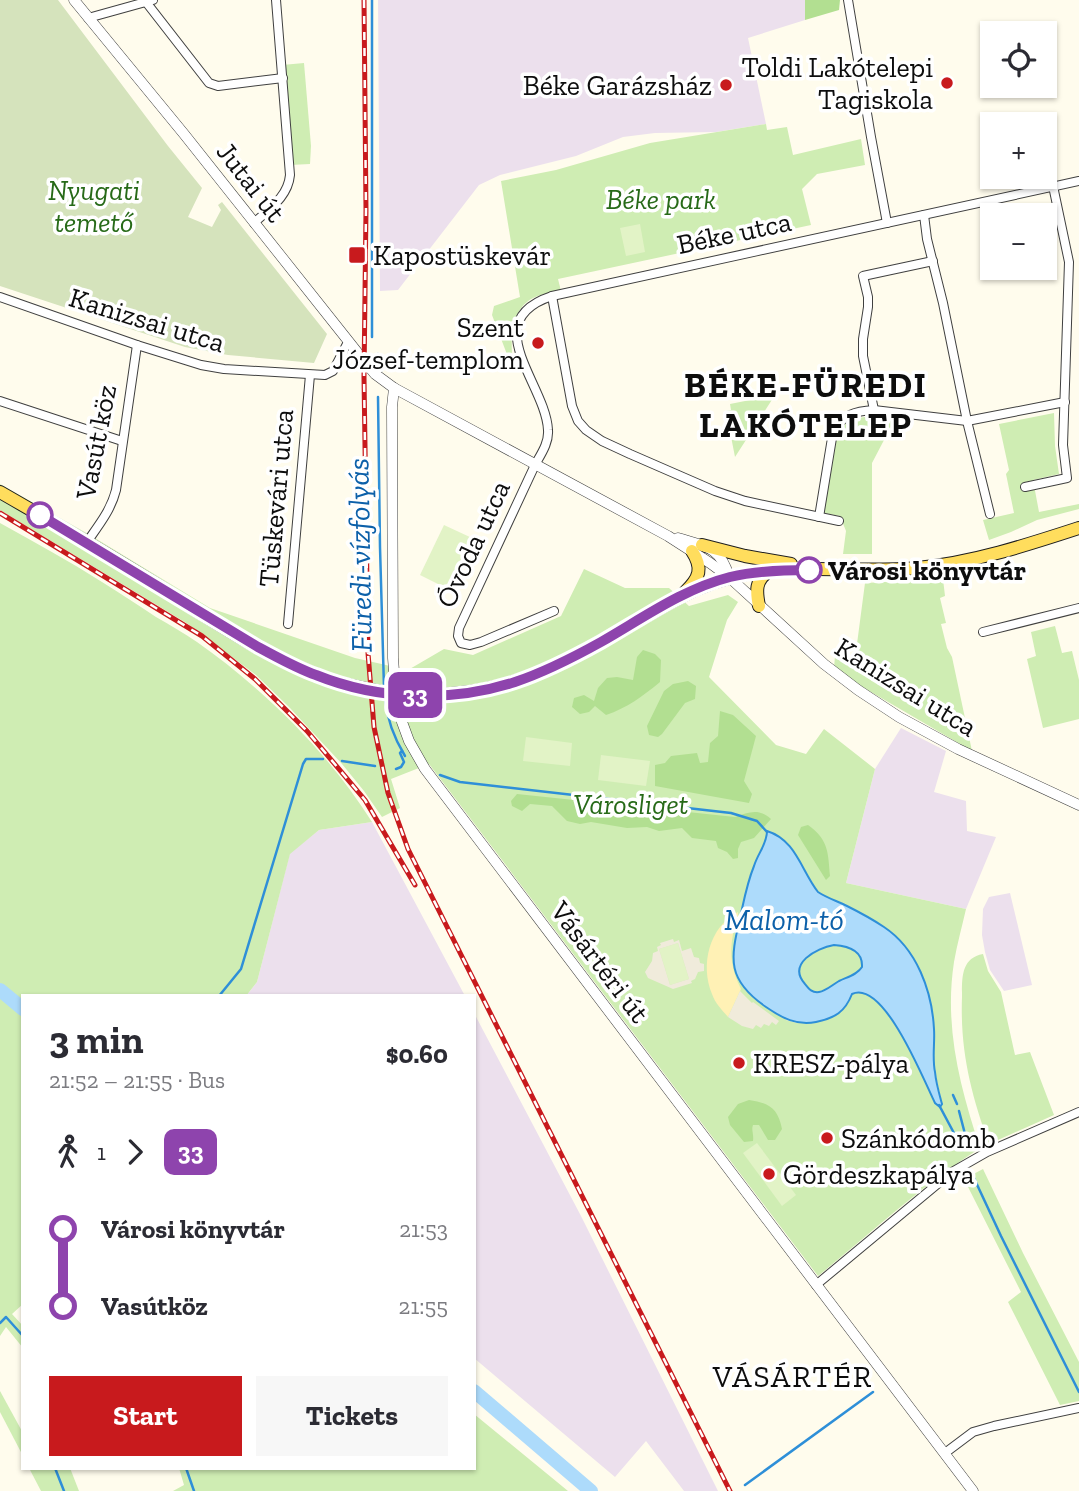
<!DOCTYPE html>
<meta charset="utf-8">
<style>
body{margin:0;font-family:"Zilla Slab",serif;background:#f7f7f7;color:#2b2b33;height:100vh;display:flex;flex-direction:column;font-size:26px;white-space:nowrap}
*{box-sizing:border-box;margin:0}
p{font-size:23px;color:#7c7c81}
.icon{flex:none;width:38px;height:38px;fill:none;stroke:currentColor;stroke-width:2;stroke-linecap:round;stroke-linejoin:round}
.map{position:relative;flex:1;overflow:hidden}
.side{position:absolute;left:21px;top:994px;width:455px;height:476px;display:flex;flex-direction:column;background:#fff;border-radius:0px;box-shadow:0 2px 5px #0004}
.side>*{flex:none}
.badge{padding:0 14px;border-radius:10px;font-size:24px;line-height:46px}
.fabs{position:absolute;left:980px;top:21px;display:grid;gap:14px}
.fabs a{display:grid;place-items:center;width:77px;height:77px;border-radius:0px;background:#fff;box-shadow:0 2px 5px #0004;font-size:35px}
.map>.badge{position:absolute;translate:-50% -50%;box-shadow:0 0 0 4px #fff}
.legs{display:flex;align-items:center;gap:10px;height:77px;padding:0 28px;font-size:23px}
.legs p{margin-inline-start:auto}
.head{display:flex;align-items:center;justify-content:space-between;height:119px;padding:0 28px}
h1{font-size:38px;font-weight:700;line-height:52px}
.action{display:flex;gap:14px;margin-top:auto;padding:14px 28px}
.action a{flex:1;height:80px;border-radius:0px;background:#c81a1d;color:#fff;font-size:28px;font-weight:700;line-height:80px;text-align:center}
.action a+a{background:#f7f7f7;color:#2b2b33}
ul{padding:0 28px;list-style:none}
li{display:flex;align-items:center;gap:24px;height:77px;font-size:26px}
li i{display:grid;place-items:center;width:10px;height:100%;margin:0 9px;background:currentColor}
li i::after{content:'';width:18px;height:18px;margin:-9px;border:5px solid;border-radius:50%;background:#fff}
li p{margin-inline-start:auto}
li:first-child i{background:linear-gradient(#0000 50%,currentColor 0)}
li:last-child i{background:linear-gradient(currentColor 50%,#0000 0)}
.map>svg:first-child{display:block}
.industrial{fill:#ece0ed}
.green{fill:#cfedb3;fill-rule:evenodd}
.forest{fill:#b2df91}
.sand{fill:#fff1b5}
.cemetery{fill:#d5e3bc}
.pitch{fill:#e2f3c6}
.plaza{fill:#f0ebdb;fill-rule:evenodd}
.water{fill:#addbfb;stroke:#2e8fd8;stroke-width:2;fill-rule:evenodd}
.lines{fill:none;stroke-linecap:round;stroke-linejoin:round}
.stream{stroke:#2e8fd8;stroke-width:2.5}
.river{stroke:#addbfb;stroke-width:14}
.minor-casing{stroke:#404040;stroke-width:10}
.tertiary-casing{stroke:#404040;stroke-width:11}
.primary-casing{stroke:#1e1e1e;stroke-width:14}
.minor{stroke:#fff;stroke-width:8}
.tertiary{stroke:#fff;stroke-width:10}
.primary{stroke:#ffdd5d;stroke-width:12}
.rail-casing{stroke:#c81a1d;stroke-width:5}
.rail{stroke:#fff;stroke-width:2.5;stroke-dasharray:8;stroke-linecap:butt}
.primary-bridge-casing{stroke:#1e1e1e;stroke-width:14;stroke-linecap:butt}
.primary-bridge{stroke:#ffdd5d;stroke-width:12}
.line-1-casing{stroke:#fff;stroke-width:16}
.line-1{stroke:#8e44ad;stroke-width:10}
.poi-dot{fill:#c81a1d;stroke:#fff;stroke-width:2.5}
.stop-1-dot{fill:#fff;stroke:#8e44ad;stroke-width:3.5}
.labels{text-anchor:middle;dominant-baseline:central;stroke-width:7;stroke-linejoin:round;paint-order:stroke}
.poi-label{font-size:28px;fill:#0d0d0d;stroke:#fff;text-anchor:start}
.street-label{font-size:28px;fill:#0d0d0d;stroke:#fff}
.park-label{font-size:28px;font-style:italic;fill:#276a18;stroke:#fff}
.stop-label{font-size:28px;font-weight:bold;fill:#0d0d0d;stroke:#fff;text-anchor:start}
.water-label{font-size:30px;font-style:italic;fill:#0c60a9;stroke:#fff}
.neighbourhood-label{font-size:30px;letter-spacing:2px;fill:#0d0d0d;stroke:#fff}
.district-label{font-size:35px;font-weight:bold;letter-spacing:2px;fill:#0d0d0d;stroke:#fff}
</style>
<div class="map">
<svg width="1079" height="1491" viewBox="0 0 1079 1491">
<rect width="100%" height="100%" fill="#fffced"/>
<g class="industrial">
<path d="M378 0H805V20L748 38 766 124 716 132 655 133 623 137 576 156 500 175 479 185 398 290 380 291Z"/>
<path d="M901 728 946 751 934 792 966 801 967 831 996 837 966 909 846 883 875 769Z"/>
<path d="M372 822 465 996H246L257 982 290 853 319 830Z"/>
<path d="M1010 893 1032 985 1004 991 990 970 985 952 982 935 983 909 989 897Z"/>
<path d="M474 1013 581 1216 718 1491H684L646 1441 615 1477 474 1358Z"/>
</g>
<g class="green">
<path d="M304 63 311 146 310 164 290 165 282 65Z"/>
<path d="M766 124 767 130 787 127 793 155 861 139 865 165 817 174 802 189 811 225 558 279 561 291C552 293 540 294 533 298 512 309 511 334 512 354L508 357 492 315 494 306 520 297 501 181 556 170 650 143Z"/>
<path d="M775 395 735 457 726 411 731 410 730 404Z"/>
<path d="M1054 413 1055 446 1059 474 1033 480 1039 512 1079 504V509L1037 520 1011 532 989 540 983 520 1014 513 1006 474 1009 470 999 424Z"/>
<path d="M865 417 895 419 872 463V554H843L846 531 840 516 824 513 837 436C843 423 851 419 865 417Z"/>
<path d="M0 484 90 535 210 608 355 658 408 670 444 649 473 655 561 616 584 569 625 588H669L689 606 728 595 738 602 727 620 709 677 776 745 806 754 824 729 875 769 846 883 966 909C962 927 957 944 954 962 944 1027 960 1087 980 1148 922 1185 871 1233 818 1276L429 764 391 779 400 808 382 817 364 791 342 764 290 708 256 675 188 624 0 510ZM767 840 801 863 818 892 825 897 859 912 886 928 901 941 914 961 926 983 935 1072 942 1103H935C924 1081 884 979 851 994L849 1001 811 1023H797L786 1020 735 934 755 863Z"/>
<path d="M0 523C34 542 69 561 102 582 120 593 138 605 156 617 170 625 184 633 197 642 265 690 327 751 372 822L319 830 290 854 257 982 246 996H23V1304L12 1314 23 1326V1348L6 1327 0 1336Z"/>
<path d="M943 579 945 596 940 598 946 623 941 624 947 648 952 657 972 751 859 685 834 668 835 656 855 659 865 583Z"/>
<path d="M1055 626 1062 653 1072 651 1079 680V719L1043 728 1027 659 1036 656 1031 632Z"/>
<path d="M834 945C848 946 863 950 863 967 857 976 847 977 839 981 832 985 826 991 819 992 812 993 809 989 805 985 787 964 816 948 834 945Z"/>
<path d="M983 954 988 971 1001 992 1015 1055 1030 1052 1054 1115 989 1144C971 1094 960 1051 962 997 962 978 961 958 983 954Z"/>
<path d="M983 1169 1023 1253 1079 1362V1401L1060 1405 1008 1302 1021 1292 964 1179Z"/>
<path d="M0 1391 23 1433V1456L0 1412Z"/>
<path d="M474 1414 568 1491H173L184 1485 179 1468H474Z"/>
<path d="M29 1468H70L79 1491H41Z"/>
</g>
<g class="forest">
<path d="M805 0H840L839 10 805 20Z"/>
<path d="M643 650 655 654 661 660 660 682C643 696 627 708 606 715L595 706 589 712 580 714 572 707 574 698 584 695 594 701 598 688 607 678 617 677 633 680 637 657Z"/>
<path d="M688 681 696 686 695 699 685 703 662 734 658 737 649 735 647 726 664 691 673 684Z"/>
<path d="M720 711 733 715 756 736 744 781 752 794 749 803 655 786V765L665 763 671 756 697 753 700 763 708 762 710 743 718 736Z"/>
<path d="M517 794 735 817C749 812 759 808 771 819L754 838 741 842 738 849V858L733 859 727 852 718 848 716 841 692 838 682 828 659 831 647 827 627 828 591 822 580 824 567 821 552 806 530 804 522 811 512 806 511 801Z"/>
<path d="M808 825C829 840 828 853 830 876L826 880 798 835 801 827Z"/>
<path d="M749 1100C769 1103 778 1108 782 1129L775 1140H768L759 1125H753C751 1130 754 1134 753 1141L744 1142 730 1125 728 1117 738 1104Z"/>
</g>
<path class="sand" d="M738 912C738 920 735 927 733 934 729 955 732 971 741 989L728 1017C722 1010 715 1003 712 994 700 965 709 927 738 912Z"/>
<path class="cemetery" d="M0 0H58L168 146 202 188 188 217 212 227 221 210 218 205 222 202 327 334 314 363 228 355 185 347 0 286Z"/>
<g class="pitch">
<path d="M640 224 645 252 626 256 620 228Z"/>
<path d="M444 525 472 538 448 589 420 575Z"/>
<path d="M526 737 572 743 570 766 523 761Z"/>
<path d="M601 755 650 761 646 786 598 780Z"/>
<path d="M678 943 689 979 670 985 659 949Z"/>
<path d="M757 1143 796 1195 782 1206 743 1153Z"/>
</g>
<g class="plaza">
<path d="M673 939 674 942 679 940 682 951 691 948 694 957 699 958 700 963 704 964V971L698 972 695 979 691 981 692 983 673 989 648 978 645 972 652 961 653 953 658 951 657 947 661 945 660 943ZM678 943 689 979 670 985 659 949Z"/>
<path d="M740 991 752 1003 753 1002 779 1021 776 1025 772 1022 769 1026 764 1024 761 1028 756 1025 753 1029 742 1026 728 1017Z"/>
</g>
<path class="water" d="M767 831C796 840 801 870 818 892 827 898 837 901 847 906 859 912 872 919 884 927 917 949 932 991 934 1029 935 1043 932 1058 935 1072 936 1083 939 1093 942 1104L940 1107 935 1103C924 1081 884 979 852 994 845 1012 835 1018 816 1022 797 1026 782 1018 766 1007 727 980 730 960 740 918 744 900 747 883 754 866 758 853 767 844 767 831ZM834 945C848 946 863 950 862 967 857 975 847 977 839 981 832 985 826 991 819 992 812 993 809 989 805 984 787 964 816 948 834 945Z"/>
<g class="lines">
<g class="stream">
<path d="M372 0V337"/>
<path d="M378 354 382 363V370"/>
<path d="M378 397 380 547 384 688"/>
<path d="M385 698C387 720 394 738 405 756"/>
<path d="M342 761 375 766"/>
<path d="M396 769 401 767 404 762 400 753 402 751"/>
<path d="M440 775 460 782 731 813 757 821 767 832"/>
<path d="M219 996 241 969 303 764 306 759H323"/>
<path d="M953 1095 957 1104"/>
<path d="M939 1105 963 1150"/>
<path d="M959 1111 965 1134 966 1145 962 1147"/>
<path d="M973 1176 1001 1236 1079 1392"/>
<path d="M0 1323 6 1317 23 1336"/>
<path d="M55 1468 64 1491"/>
<path d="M186 1468 194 1491"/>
<path d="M745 1485 873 1392"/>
</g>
<g class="river">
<path d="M0 990 23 1009"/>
<path d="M474 1391 591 1491"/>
</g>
<g class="minor-casing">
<g id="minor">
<path d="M848 0 871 137 887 223"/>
<path d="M146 2 209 83 218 86 283 78"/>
<path d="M88 18 153 0"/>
<path d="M924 215 927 239 943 303 967 421 990 514"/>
<path d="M254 223C269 209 288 197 290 175L276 0"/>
<path d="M552 296 572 406 578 421 586 430 602 441 630 454 715 491 745 501 839 521"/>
<path d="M0 297 137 345 201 365 224 369 325 375 333 371 348 342"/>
<path d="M0 401 122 441"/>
<path d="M874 410 863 356V339L868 307V297L863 276 933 261"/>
<path d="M1025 487 1067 478 1063 445 1069 262 1053 186"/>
<path d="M819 517 833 432C842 415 855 411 874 410L967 421 1065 402"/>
<path d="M87 542C99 525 111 510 116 490L137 345"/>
<path d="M554 611 481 642 470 645 461 643 458 636 459 628 535 465C541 454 549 443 548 430 546 384 476 321 552 296L1079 181"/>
<path d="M288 624 310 375"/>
<path d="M983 632 1079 608"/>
<path d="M816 1285 952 1172 987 1152 1079 1112"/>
<path d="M945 1453 973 1432 994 1426 1079 1408"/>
</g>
</g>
<g class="tertiary-casing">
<g id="tertiary">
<path d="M74 0 184 134 365 362 375 374 394 388 668 536 710 563 729 577 824 664 858 690 899 717 958 749 1079 805"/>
<path d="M394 388 392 407 393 658 395 685 402 722 409 741 425 769 973 1491"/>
<path d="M678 538C705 546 721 547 729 577"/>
</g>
</g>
<g class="primary-casing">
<g id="primary">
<path d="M0 492C54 523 108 554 160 587 217 623 274 662 338 683"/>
<path d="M702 545 745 556 791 564"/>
<path d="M685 592C700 578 703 568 692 551"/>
<path d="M759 606C756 591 755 580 769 571"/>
<path d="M438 695C457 694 477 692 496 687 563 671 620 628 680 597 701 586 722 578 746 574 802 564 861 573 917 568 972 563 1027 545 1079 528"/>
</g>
</g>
<use href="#minor" class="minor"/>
<use href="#tertiary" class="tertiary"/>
<use href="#primary" class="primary"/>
<g class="rail-casing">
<g id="rail">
<path d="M364 0 366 210 364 377 368 653 374 727 388 793 408 849 730 1491"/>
<path d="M0 513 202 636 255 679 307 731 365 800 415 885"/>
</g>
</g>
<use href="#rail" class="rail"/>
<g class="primary-bridge-casing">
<path id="primary-bridge" d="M338 683 391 694 438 695"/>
</g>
<use href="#primary-bridge" class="primary-bridge"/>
</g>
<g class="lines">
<g class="line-1-casing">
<path id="line-1" d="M40 515 258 647C277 657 296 668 316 675 378 700 451 703 515 682 545 672 574 657 601 642 643 618 683 589 730 577 756 571 782 570 809 570"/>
</g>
<use href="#line-1" class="line-1"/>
</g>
<g class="poi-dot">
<circle cx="947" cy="83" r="7"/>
<circle cx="726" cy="85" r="7"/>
<rect x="348" y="246" width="18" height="18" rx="3.5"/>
<circle cx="538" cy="343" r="7"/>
<circle cx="739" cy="1063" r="7"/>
<circle cx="827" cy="1138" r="7"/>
<circle cx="769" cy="1174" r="7"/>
</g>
<g class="stop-1-dot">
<circle cx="40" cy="515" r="12"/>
<circle cx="809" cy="570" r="12"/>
</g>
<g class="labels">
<g class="poi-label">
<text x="933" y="67" text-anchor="end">Toldi Lakótelepi<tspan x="933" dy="32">Tagiskola</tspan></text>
<text x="712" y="85" text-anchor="end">Béke Garázsház</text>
<text x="373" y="255">Kapostüskevár</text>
<text x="524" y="327" text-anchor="end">Szent<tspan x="524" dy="32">József-templom</tspan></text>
<text x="753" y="1063">KRESZ-pálya</text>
<text x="841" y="1138">Szánkódomb</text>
<text x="783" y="1174">Gördeszkapálya</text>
</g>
<g class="street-label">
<text transform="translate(251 182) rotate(52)">Jutai út</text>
<text transform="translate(734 233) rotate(-12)">Béke utca</text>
<text transform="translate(147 320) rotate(17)">Kanizsai utca</text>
<text transform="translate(96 442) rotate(-79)">Vasút köz</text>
<text transform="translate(276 498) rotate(-85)">Tüskevári utca</text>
<text transform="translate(473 544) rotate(-65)">Óvoda utca</text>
<text transform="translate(906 687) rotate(32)">Kanizsai utca</text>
<text transform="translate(600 962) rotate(53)">Vásártéri út</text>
</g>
<g class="park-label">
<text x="94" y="190">Nyugati<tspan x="94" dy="32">temető</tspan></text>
<text x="661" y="199">Béke park</text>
<text x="631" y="804">Városliget</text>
</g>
<g class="stop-label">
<text x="828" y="570">Városi könyvtár</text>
</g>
<g class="water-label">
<text transform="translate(360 555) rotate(-91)">Füredi-vízfolyás</text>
<text x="784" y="920">Malom-tó</text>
</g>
<g class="neighbourhood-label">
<text x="793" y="1377">VÁSÁRTÉR</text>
</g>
<g class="district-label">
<text x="806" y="385">BÉKE-FÜREDI<tspan x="806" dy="40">LAKÓTELEP</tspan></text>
</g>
</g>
</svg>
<div class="fabs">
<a><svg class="icon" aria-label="locate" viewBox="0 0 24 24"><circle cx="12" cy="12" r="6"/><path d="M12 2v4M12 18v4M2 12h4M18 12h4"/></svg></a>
<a>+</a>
<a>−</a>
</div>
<b class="badge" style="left:415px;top:695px;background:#8e44ad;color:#fff">33</b>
<section class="side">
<div class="head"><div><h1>3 min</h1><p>21:52 – 21:55 · Bus</p></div><b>$0.60</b></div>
<div class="legs"><svg class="icon" aria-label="walk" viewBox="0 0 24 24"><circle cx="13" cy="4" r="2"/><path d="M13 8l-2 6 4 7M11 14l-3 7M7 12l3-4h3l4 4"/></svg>1<svg class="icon" aria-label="forward" viewBox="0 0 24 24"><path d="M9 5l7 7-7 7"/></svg><b class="badge" style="background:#8e44ad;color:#fff">33</b></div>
<ul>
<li><i style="color:#8e44ad"></i><b>Városi könyvtár</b><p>21:53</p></li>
<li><i style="color:#8e44ad"></i><b>Vasútköz</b><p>21:55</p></li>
</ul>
<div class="action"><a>Start</a><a>Tickets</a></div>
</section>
</div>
